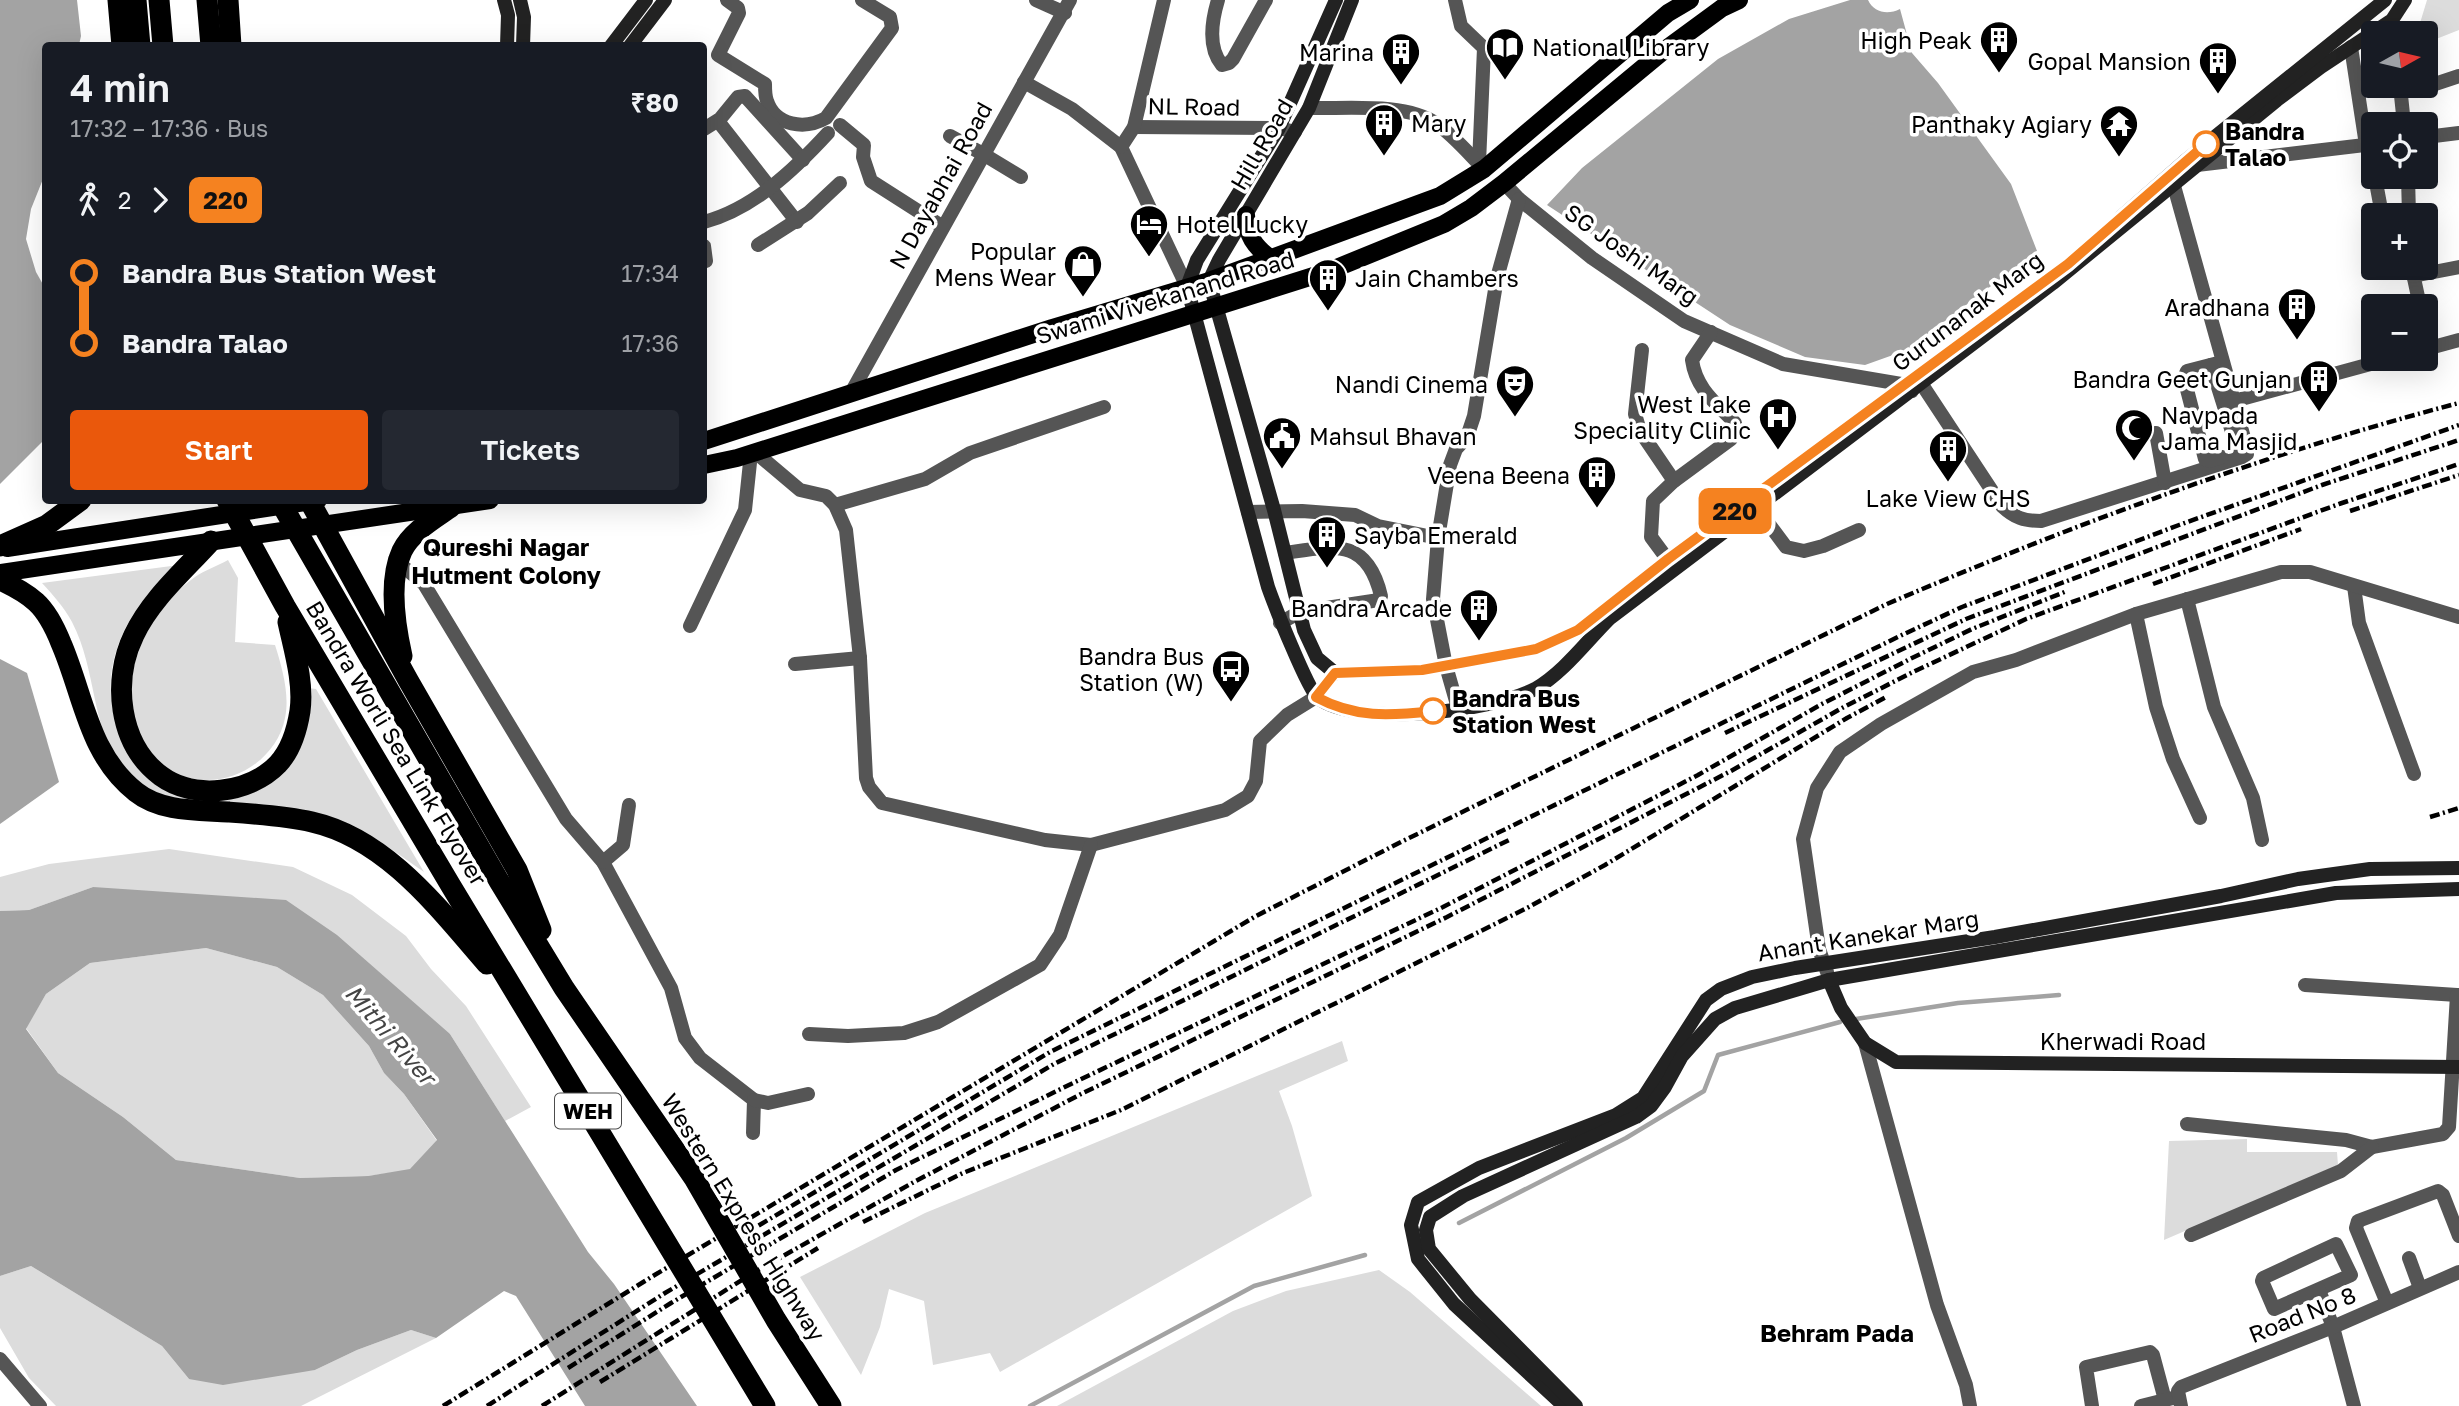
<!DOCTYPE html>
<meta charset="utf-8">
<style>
body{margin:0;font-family:"Golos Text",sans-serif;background:#242831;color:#f1f3f6;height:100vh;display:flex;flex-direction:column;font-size:26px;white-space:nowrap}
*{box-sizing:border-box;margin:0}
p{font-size:23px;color:#9ea1a6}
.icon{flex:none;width:38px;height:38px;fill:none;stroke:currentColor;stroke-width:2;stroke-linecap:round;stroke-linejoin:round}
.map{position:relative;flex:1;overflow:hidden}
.sheet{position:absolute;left:42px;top:42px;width:665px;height:462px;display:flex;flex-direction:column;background:#171b24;border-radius:7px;box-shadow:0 7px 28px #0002}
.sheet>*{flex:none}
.badge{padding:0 14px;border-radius:10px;font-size:24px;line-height:46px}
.needle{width:46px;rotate:82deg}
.fabs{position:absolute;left:2361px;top:21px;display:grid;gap:14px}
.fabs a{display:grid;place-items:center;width:77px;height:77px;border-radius:7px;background:#171b24;box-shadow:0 7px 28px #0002;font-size:35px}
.map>.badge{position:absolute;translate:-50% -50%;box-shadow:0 0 0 4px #fff}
.legs{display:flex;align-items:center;gap:10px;height:77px;padding:0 28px;font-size:23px}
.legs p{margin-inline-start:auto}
.head{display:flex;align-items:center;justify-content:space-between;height:119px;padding:0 28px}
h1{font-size:38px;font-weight:600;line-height:52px}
.cta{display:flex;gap:14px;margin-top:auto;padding:14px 28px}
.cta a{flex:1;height:80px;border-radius:7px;background:#ea580c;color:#fff;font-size:28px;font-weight:600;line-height:80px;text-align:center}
.cta a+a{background:#242831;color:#f1f3f6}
ul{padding:0 28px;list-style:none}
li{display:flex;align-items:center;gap:24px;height:70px;font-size:26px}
li i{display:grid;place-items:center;width:10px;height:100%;margin:0 9px;background:currentColor}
li i::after{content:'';width:18px;height:18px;margin:-9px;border:5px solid;border-radius:50%;background:#171b24}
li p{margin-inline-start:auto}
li:first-child i{background:linear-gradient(#0000 50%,currentColor 0)}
li:last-child i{background:linear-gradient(currentColor 50%,#0000 0)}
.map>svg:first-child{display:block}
.green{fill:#dcdcdc}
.water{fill:#a3a3a3;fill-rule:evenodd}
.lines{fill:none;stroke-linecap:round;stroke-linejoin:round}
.stream{stroke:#a3a3a3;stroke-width:4.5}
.street{stroke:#555;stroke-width:14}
.secondary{stroke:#222;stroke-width:14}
.primary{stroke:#000;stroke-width:18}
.highway{stroke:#000;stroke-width:21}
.rail{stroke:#000;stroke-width:4.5;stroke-dasharray:10 3.5 2 3.5;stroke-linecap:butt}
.line-1-casing{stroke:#fff;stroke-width:16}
.line-1{stroke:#f58220;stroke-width:10}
.stop-1-dot{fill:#fff;stroke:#f58220;stroke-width:3.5}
.labels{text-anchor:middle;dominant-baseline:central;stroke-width:7;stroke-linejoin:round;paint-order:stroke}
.shield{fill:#fff;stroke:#4c4c4c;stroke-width:2}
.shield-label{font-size:21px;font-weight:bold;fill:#000}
.poi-label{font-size:23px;fill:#000;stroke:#fff;text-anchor:end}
.street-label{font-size:23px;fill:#000;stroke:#fff}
.stop-label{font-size:23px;font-weight:bold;fill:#000;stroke:#fff;text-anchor:start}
.neighbourhood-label{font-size:24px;font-weight:bold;fill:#000;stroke:#fff}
.water-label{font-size:24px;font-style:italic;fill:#444;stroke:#fff}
</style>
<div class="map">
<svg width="2459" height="1406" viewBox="0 0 2459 1406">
<rect width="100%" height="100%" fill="#fff"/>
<g class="green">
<path d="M2427 0H2459V30L2426 43V33H2417Z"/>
<path d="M228 560 238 578 235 642 275 645C282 667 290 695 285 718 275 770 207 800 164 765 101 713 137 617 195 577 205 570 217 566 228 560Z"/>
<path d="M179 565C130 603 96 663 117 726 120 736 123 747 130 756 138 767 151 776 161 785L261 788 308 688 316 689 424 872 378 840 331 817 168 797C82 764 106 688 72 622 64 607 53 595 42 583Z"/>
<path d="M169 849 293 867 352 895 406 936 431 969 466 1006 531 1107 505 1121 450 1034 93 887 29 910 0 911V877L49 864Z"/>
<path d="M206 948 277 967 323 995 369 1046 384 1073 404 1094 437 1141 410 1170 368 1176 300 1178 176 1160 123 1117 58 1073 26 1028 46 994 90 963Z"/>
<path d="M1342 1041 1348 1061 1279 1091 1292 1126 1312 1196 1000 1372 990 1353 933 1365 924 1301 889 1289 880 1327 861 1375 800 1277 925 1213Z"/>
<path d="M2247 1139V1152H2337L2338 1165 2164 1240 2169 1141Z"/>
<path d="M31 1266 162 1346 189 1379 315 1370 357 1350 411 1330 436 1338 301 1406H56L29 1378 0 1328V1276Z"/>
<path d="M1379 1270 1410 1292 1541 1406H1057L1233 1311 1286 1291Z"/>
</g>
<g class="water">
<path d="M0 0H77L81 36 79 45 46 46 45 174 31 209 26 239 36 272 45 288V439L0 484Z"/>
<path d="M1850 0H1868C1874 13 1888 15 1900 9L1912 53 1938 83 2011 184 2037 251 1907 350 1865 365 1805 357 1730 325 1547 205 1582 168 1718 59 1789 19Z"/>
<path d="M0 659 27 673 59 782 0 824Z"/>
<path d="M93 887 286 900 337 935 450 1034 588 1252 614 1284 697 1406H585L516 1296 504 1291 436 1338 411 1330 357 1350 315 1370 223 1385 189 1379 162 1346 31 1266 0 1276V911L29 910ZM206 948 277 967 323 995 369 1046 384 1073 404 1094 437 1140 410 1169 368 1176 300 1178 176 1160 123 1117 58 1073 26 1029 46 994 90 963Z"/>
</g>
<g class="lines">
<g class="stream">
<path d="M1856 1019 1958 1003 2059 995"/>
<path d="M1459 1223 1626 1138 1704 1091 1718 1055 1840 1022"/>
<path d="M1030 1406 1254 1286 1365 1255"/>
</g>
<g class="street">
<path d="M727 0 738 8 739 13 718 55 765 84C765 89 765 96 767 101 775 126 805 130 826 118L892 28 890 17 862 0"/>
<path d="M1036 0 1065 13"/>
<path d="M1218 0C1212 20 1207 47 1222 65L1229 63 1233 59 1266 0"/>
<path d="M1455 0 1461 26 1484 48 1479 163"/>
<path d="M2351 47 2366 145"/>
<path d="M1024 82 1072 109 1121 147 1187 287"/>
<path d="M2432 85 2459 76"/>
<path d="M2400 86 2404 124"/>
<path d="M1309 108C1346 109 1405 102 1437 124 1454 136 1469 154 1484 169"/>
<path d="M718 121 797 222"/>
<path d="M840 125 864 145 863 157 871 181 943 227"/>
<path d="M1134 127 1279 128 1295 132"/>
<path d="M704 129 720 119 738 97 745 96 803 160"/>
<path d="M950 136 983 154 1021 177"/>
<path d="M2426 137 2459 133"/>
<path d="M2370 144 2373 163"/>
<path d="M1121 147 1134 127 1164 0"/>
<path d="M2197 165 2373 144"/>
<path d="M2375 177 2380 204"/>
<path d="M2408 177 2409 215"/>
<path d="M1504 183 1519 199 1592 258 1684 321 1783 364 1907 385 1912 391"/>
<path d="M2174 186 2234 401 2389 359"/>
<path d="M704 222C753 209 794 170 828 133"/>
<path d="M758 245 808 213 840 183"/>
<path d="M704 246 706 261"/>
<path d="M2412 269 2420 306"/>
<path d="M2413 276 2459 267"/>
<path d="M2426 329 2430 347"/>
<path d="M2426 349 2459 340"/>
<path d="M1642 350 1635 414 1640 431 1674 481"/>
<path d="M2211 365 2238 451"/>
<path d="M1921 383 2002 506C2015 518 2024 521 2041 521L2242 457 2247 454V449L2234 401 2224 405"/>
<path d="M851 393 1070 0"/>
<path d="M2156 433 2165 483"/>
<path d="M755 452 800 490 826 496 835 505 846 530 860 658 866 778 869 787 882 803 1045 840 1091 845 1225 810 1248 796 1256 781 1260 741 1287 715 1316 697 1335 673"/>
<path d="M2222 457 2209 461 2205 459 2184 378 2187 371 2222 362"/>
<path d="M835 505 925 479 970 453 1104 407"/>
<path d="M1757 508 1786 547 1804 551 1823 546 1859 530"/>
<path d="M1248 512 1302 511 1355 515 1378 526 1438 538"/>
<path d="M1668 560 1651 537 1653 501 1674 481 1731 439 1735 423C1716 403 1696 389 1692 360L1711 332"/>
<path d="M399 563 424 584 566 819 603 862 671 988 685 1038 700 1058 754 1100 753 1133"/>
<path d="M2354 586 2359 623 2414 774"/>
<path d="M2187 599 2214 707 2253 798 2262 840"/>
<path d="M2136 614 2156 707 2173 759 2200 818"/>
<path d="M1280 623 1300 612 1379 600 1381 596C1367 537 1334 546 1285 553"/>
<path d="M690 626 745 510 751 453"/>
<path d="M795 664 860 658"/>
<path d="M1458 708 1446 666 1433 599 1438 538 1450 465 1456 449 1467 437 1474 416 1497 278 1519 199"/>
<path d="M603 862 623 845 629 805"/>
<path d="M1827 972 1819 949 1803 839 1817 788 1840 752 1881 724 1973 672 2016 660 2136 614 2281 572H2310L2459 617"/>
<path d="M2305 985 2457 995"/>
<path d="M809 1034 848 1036 904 1033 938 1022 1040 965 1060 935 1091 845"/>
<path d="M1865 1043 1937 1305 1966 1385 1970 1406"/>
<path d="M754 1100 768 1103 808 1094"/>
<path d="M2187 1124 2346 1140 2372 1147 2443 1134 2449 1127 2457 995H2459"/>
<path d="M2191 1235 2341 1171 2372 1147"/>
<path d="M2336 1244 2351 1275 2274 1309 2262 1281 2263 1278Z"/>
<path d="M2409 1258 2420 1288"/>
<path d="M2319 1290 2333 1327 2354 1406"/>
<path d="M2387 1303 2356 1228 2358 1221 2438 1191 2443 1195 2459 1236"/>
<path d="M0 1359 40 1406"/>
<path d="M2092 1406 2086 1367 2150 1352 2153 1355 2165 1400"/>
<path d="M2141 1406 2173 1398"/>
<path d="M2181 1406 2178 1391 2181 1387 2333 1327 2459 1272"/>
</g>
<g class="secondary">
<path d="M504 0 508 15 507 46"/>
<path d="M520 0 524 17 523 46"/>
<path d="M1336 0 1279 128 1197 260 1187 287 1268 587C1274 604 1308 690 1318 698 1357 728 1493 711 1535 689 1563 673 1586 642 1609 619L2053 283 2277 100 2321 67 2392 20 2405 0"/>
<path d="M1352 0 1309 108 1219 260 1209 281 1274 510 1304 630 1317 658 1335 673 1422 670 1536 649 1578 630 1668 560 1811 455"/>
<path d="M611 46 646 0"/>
<path d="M630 46 665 0"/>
<path d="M2121 217 2185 161 2385 0"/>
<path d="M1829 980 1841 1008 1865 1043 1896 1062 2459 1067"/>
<path d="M1564 1406 1454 1304 1418 1259 1411 1225 1418 1202 1479 1168 1616 1115 1643 1098 1706 1000 1721 989 1752 977 1795 968 1995 937 2221 896 2298 879 2370 869 2459 868"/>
<path d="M1576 1406 1470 1299 1429 1249 1426 1230 1430 1217 1463 1196 1636 1117 1651 1106 1665 1087 1682 1056 1715 1019 1735 1008 1829 980 2336 893 2459 889"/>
</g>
<g class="primary">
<path d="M1246 215C1247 236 1254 246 1271 259"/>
<path d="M704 441 1052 328 1209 281 1440 196 1484 169 1668 13 1690 0"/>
<path d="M704 465 737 458 1329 271 1444 224 1471 208 1504 183 1662 52 1722 8 1739 0"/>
<path d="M7 548 318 500"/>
<path d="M0 573 490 500"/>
</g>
<g class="highway">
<path d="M118 0 122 46"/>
<path d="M136 0 140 46"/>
<path d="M159 0 163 46"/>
<path d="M207 0 211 46"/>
<path d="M228 0 231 46"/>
<path d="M227 500 285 606 451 886 765 1406"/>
<path d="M279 500 499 881 564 988 694 1178 776 1320 831 1406"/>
<path d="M309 500 408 680 517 870 541 930"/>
<path d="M211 541C184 571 151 599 134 635 112 680 118 744 161 776 194 800 249 794 278 764 291 750 297 730 300 711 304 682 294 650 288 622"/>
<path d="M0 546 47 525 81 500"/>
<path d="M0 580C13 586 26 593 36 602 48 613 55 628 61 643 84 696 88 754 136 792 161 812 197 810 228 812 256 814 285 816 312 822 387 839 439 909 487 964"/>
<path d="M402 656C395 625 388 581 402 551 411 532 434 519 451 507"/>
</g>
<g class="rail">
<path d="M2350 511 2459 475"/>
<path d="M2153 584 2301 529"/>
<path d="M1725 733 1966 619 2322 485 2459 440"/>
<path d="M2430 817 2459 808"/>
<path d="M863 1222 963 1173 1121 1110 1527 908 1605 865 1847 718 1886 697"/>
<path d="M726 1245 1050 1052 1902 635 1962 607 2179 525 2459 425"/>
<path d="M568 1368 671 1303 896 1170 1075 1082 1443 907 1698 775 1820 705 1910 659 1972 629 2067 591"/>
<path d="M600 1382 818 1248"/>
<path d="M443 1406 653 1276 1256 916 1403 841 1887 604C2072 525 2264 454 2459 403"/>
<path d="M487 1406 665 1293 1054 1064 1509 840"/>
<path d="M542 1406 753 1273 914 1182 1081 1094 1447 917 1731 771 1842 708 1913 672 2026 619 2339 504 2459 464"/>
</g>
</g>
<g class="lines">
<g class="line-1-casing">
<path id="line-1" d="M1433 711C1389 716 1355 718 1316 697L1335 673 1422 670 1536 649 1578 630 1668 559 2068 264 2206 144"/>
</g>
<use href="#line-1" class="line-1"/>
</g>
<defs>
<g id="building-pin" transform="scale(2.0125)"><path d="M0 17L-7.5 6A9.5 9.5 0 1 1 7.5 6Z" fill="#000" stroke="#fff"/><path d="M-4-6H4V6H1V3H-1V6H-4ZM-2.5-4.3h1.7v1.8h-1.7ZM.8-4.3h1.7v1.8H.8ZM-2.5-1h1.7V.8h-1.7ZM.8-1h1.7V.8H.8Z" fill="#fff"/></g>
<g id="library-pin" transform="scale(2.0125)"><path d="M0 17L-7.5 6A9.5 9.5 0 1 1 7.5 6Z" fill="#000" stroke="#fff"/><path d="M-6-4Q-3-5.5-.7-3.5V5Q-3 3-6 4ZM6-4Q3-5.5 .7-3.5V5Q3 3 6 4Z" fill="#fff"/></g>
<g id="temple-pin" transform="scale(2.0125)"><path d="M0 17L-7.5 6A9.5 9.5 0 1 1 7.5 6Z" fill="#000" stroke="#fff"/><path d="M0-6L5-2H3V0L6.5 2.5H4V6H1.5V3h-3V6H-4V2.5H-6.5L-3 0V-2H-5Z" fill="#fff"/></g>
<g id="hotel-pin" transform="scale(2.0125)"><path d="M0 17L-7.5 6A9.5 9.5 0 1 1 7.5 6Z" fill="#000" stroke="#fff"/><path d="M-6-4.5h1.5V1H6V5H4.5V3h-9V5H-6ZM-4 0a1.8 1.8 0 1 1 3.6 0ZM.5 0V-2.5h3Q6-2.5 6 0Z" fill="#fff"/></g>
<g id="shop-pin" transform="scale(2.0125)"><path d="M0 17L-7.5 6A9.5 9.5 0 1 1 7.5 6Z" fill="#000" stroke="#fff"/><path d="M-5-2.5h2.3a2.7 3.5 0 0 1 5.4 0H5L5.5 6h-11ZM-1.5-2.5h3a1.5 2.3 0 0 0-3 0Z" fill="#fff"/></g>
<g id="theatre-pin" transform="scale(2.0125)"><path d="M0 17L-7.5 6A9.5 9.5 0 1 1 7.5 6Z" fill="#000" stroke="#fff"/><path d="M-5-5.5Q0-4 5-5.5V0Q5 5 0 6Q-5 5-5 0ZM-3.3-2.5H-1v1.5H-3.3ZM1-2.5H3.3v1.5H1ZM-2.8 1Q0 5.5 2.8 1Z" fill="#fff"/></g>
<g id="hospital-pin" transform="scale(2.0125)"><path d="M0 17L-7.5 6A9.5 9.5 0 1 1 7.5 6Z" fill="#000" stroke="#fff"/><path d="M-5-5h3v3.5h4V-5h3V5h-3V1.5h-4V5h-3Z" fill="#fff"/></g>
<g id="mosque-pin" transform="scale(2.0125)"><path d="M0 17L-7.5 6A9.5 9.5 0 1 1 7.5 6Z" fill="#000" stroke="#fff"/><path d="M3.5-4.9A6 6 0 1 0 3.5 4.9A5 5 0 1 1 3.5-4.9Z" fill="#fff"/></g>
<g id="civic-pin" transform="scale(2.0125)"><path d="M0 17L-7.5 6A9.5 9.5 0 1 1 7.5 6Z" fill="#000" stroke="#fff"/><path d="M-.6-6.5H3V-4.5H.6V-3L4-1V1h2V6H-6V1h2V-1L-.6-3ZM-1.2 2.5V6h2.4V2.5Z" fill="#fff"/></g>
<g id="bus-pin" transform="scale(2.0125)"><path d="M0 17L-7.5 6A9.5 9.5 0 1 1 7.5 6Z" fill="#000" stroke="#fff"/><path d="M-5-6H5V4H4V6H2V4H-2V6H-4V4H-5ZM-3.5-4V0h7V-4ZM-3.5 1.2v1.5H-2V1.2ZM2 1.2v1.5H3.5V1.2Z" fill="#fff"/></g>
</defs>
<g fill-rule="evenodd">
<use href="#building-pin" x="1999" y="40"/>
<use href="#library-pin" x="1505" y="47"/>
<use href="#building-pin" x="1401" y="52"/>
<use href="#building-pin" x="2218" y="61"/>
<use href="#building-pin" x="1384" y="123"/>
<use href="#temple-pin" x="2119" y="124"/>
<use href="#hotel-pin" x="1149" y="224"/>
<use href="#shop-pin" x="1083" y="264"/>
<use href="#building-pin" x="1328" y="278"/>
<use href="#building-pin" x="2297" y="307"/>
<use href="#building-pin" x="2319" y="379"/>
<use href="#theatre-pin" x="1515" y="384"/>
<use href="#hospital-pin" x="1778" y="417"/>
<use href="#mosque-pin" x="2134" y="428"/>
<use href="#civic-pin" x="1282" y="436"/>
<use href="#building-pin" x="1948" y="449"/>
<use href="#building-pin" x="1597" y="475"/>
<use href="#building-pin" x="1327" y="535"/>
<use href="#building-pin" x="1479" y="608"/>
<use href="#bus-pin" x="1231" y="669"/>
</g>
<g class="stop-1-dot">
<circle cx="2206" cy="144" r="12"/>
<circle cx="1433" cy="711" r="12"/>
</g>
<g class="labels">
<rect class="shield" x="555" y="1093.5" width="66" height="35" rx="5"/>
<g class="shield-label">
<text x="588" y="1111">WEH</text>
</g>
<g class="poi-label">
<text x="1972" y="40">High Peak</text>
<text x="1532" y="47" text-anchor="start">National Library</text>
<text x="1374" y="52">Marina</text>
<text x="2191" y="61">Gopal Mansion</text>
<text x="1411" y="123" text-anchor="start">Mary</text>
<text x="2092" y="124">Panthaky Agiary</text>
<text x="1176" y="224" text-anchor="start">Hotel Lucky</text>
<text x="1056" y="251">Popular<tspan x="1056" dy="26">Mens Wear</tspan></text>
<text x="1355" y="278" text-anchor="start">Jain Chambers</text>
<text x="2270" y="307">Aradhana</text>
<text x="2292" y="379">Bandra Geet Gunjan</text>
<text x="1488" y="384">Nandi Cinema</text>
<text x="1751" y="404">West Lake<tspan x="1751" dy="26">Speciality Clinic</tspan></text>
<text x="2161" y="415" text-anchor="start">Navpada<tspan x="2161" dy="26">Jama Masjid</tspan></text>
<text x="1309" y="436" text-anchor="start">Mahsul Bhavan</text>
<text x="1570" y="475">Veena Beena</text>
<text x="1948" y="498" text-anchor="middle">Lake View CHS</text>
<text x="1354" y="535" text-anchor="start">Sayba Emerald</text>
<text x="1452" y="608">Bandra Arcade</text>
<text x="1204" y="656">Bandra Bus<tspan x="1204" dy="26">Station (W)</tspan></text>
</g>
<g class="street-label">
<text transform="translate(1194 106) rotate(1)">NL Road</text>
<text transform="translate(1261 144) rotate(-60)">Hill Road</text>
<text transform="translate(940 185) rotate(-61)">N Dayabhai Road</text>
<text transform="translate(1632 254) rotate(35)">SG Joshi Marg</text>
<text transform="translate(1165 297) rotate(-17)">Swami Vivekanand Road</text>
<text transform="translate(1967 311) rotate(-37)">Gurunanak Marg</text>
<text transform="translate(397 743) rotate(59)">Bandra Worli Sea Link Flyover</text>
<text transform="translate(1868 935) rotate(-9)">Anant Kanekar Marg</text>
<text x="2123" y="1041">Kherwadi Road</text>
<text transform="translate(744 1217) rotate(58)">Western Express Highway</text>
<text transform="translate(2302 1314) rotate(-22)">Road No 8</text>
</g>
<g class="stop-label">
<text x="2225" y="131">Bandra<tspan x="2225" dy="26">Talao</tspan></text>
<text x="1452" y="698">Bandra Bus<tspan x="1452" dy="26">Station West</tspan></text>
</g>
<g class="neighbourhood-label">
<text x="506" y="546">Qureshi Nagar<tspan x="506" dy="28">Hutment Colony</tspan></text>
<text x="1837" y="1332">Behram Pada</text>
</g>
<g class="water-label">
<text transform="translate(391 1034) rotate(49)">Mithi River</text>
</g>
</g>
</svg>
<div class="fabs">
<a><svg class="needle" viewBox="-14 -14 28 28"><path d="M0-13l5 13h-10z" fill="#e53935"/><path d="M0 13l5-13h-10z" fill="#9ea1a6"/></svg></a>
<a><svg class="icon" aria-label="locate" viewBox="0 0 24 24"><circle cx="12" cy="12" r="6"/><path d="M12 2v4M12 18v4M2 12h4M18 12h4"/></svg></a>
<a>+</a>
<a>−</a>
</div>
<b class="badge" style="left:1735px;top:511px;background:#f58220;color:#111">220</b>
<section class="sheet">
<div class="head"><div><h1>4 min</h1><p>17:32 – 17:36 · Bus</p></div><b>₹80</b></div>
<div class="legs"><svg class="icon" aria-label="walk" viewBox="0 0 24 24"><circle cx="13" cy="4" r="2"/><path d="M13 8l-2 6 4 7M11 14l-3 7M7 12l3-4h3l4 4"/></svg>2<svg class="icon" aria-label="forward" viewBox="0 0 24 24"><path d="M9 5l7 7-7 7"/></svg><b class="badge" style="background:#f58220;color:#111">220</b></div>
<ul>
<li><i style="color:#f58220"></i><b>Bandra Bus Station West</b><p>17:34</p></li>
<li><i style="color:#f58220"></i><b>Bandra Talao</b><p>17:36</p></li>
</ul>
<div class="cta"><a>Start</a><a>Tickets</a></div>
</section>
</div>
